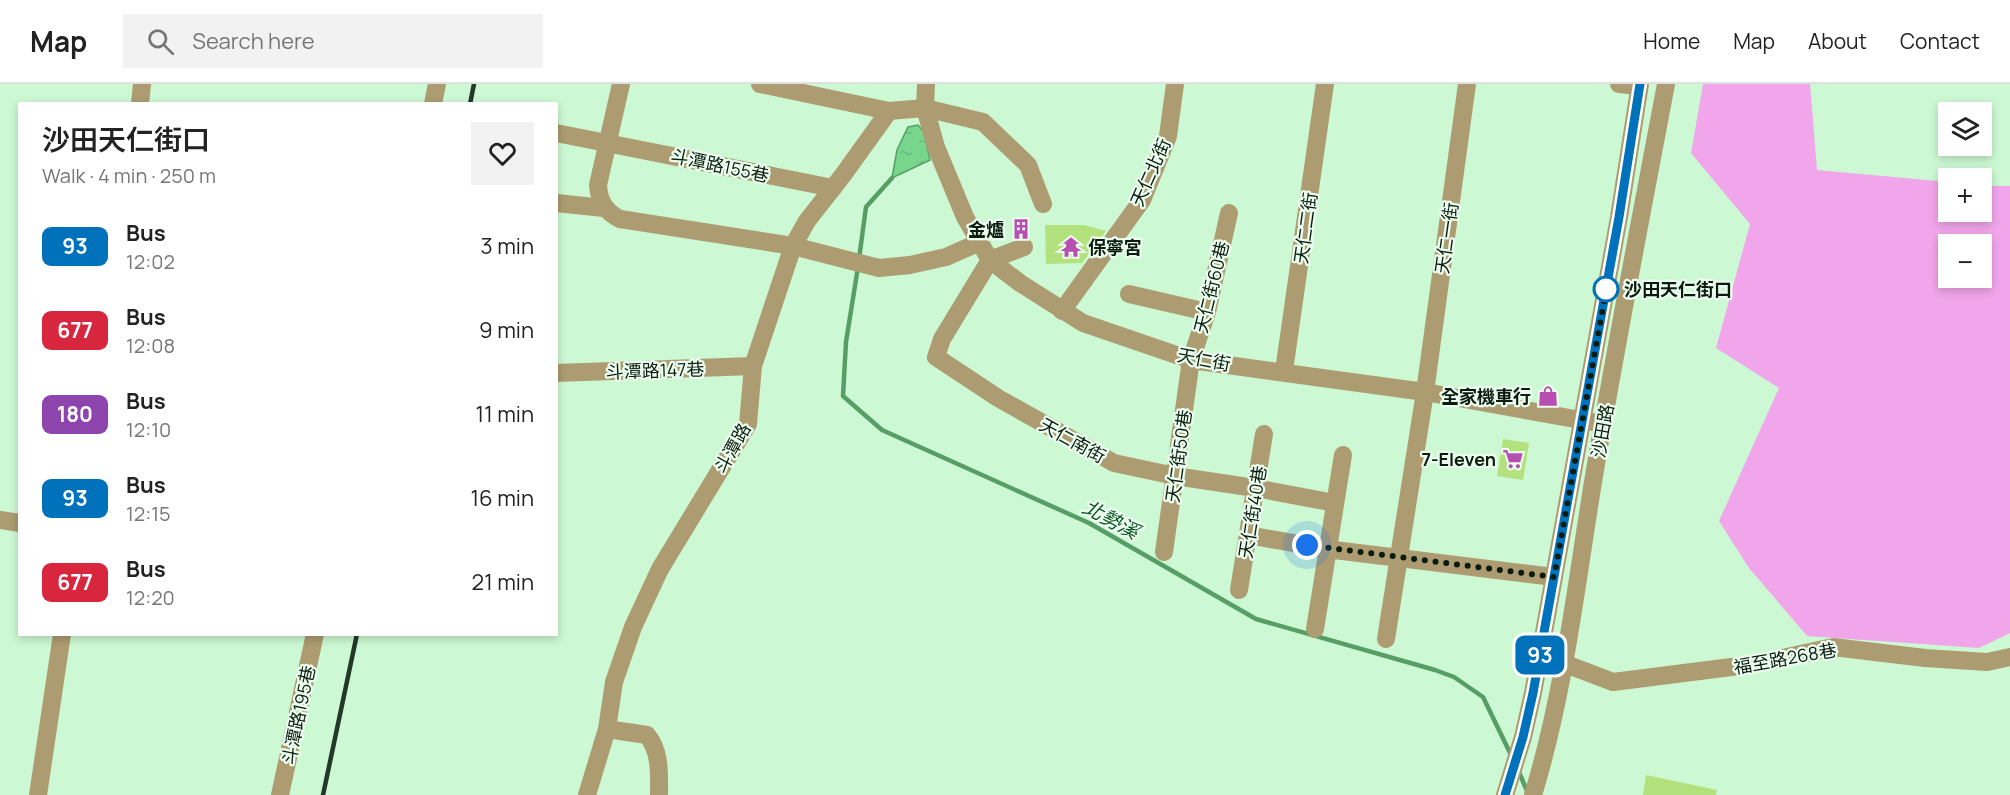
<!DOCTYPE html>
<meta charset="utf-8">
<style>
body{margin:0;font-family:Manrope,"Noto Sans TC",sans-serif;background:#f2f2f2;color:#222;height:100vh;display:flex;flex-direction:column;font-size:22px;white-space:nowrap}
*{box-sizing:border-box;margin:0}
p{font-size:20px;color:#767676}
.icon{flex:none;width:33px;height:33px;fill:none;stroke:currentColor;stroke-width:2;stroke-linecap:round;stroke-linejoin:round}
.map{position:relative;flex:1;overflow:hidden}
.details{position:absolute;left:18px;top:18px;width:540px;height:534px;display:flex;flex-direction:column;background:#fff;border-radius:0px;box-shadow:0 3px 9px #0003}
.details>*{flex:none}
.badge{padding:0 12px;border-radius:9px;font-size:21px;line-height:39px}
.tools{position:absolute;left:1938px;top:18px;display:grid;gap:12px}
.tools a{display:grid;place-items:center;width:54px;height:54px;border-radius:0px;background:#fff;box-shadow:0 3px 9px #0003;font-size:30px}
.you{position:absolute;width:30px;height:30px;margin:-15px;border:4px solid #fff;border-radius:50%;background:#1a73e8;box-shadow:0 0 0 9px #1a73e833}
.map>.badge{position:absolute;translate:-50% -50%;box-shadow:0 0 0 3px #fff}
.round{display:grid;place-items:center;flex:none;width:63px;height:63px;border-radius:0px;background:#f2f2f2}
.head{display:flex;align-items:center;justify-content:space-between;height:102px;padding:0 24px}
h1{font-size:28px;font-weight:600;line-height:45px}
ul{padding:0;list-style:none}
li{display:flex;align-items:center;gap:18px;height:84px;padding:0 24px}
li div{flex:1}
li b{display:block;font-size:22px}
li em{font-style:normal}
li .badge{min-width:66px;font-weight:700;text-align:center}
header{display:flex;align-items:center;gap:36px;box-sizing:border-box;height:84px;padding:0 30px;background:#fff;border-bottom:2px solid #e0e0e0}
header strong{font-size:28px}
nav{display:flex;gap:33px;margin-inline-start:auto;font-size:21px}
.search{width:420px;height:54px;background:#f2f2f2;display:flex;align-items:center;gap:15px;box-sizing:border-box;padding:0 21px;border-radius:0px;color:#767676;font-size:22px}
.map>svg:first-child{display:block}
.grass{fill:#f1a6eb;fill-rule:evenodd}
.water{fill:url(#water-ripples);stroke:#579e66;stroke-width:1.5}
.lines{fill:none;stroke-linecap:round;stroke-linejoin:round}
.stream{stroke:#579e66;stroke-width:4.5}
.building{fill:#b3e17d}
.minor{stroke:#ad9c71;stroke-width:18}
.rail{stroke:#233828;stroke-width:4.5}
.line-casing{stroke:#fff;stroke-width:14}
.line{stroke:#0072bc;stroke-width:9}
.walk{stroke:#0b1c0f;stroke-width:6;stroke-dasharray:0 10.8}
.stop-dot{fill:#fff;stroke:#0072bc;stroke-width:3}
.labels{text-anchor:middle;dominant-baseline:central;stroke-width:4.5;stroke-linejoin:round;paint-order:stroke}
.street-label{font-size:18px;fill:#0b1c0f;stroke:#ecfeef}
.poi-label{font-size:18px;font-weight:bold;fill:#0b1c0f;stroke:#ecfeef;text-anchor:end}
.stop-label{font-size:18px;font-weight:bold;fill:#0b1c0f;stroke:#ecfeef;text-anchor:start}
.water-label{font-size:20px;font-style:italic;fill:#0d5324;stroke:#ecfeef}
</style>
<header>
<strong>Map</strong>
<div class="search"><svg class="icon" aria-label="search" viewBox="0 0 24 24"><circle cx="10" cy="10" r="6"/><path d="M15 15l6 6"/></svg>Search here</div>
<nav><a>Home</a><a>Map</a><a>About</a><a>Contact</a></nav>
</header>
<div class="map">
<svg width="2010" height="711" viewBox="0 0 2010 711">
<defs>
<pattern id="water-ripples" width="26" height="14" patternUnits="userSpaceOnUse" patternTransform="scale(1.5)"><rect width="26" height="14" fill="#77d68b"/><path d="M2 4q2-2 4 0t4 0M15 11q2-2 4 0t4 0" fill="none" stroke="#66b777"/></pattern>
</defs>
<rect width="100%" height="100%" fill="#ccf9d3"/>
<path class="grass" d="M1703 0H1810L1817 86 1948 98V128H1982V102H2010V549L1979 564 1807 552 1749 484 1719 437 1779 304 1716 264 1750 140 1691 69ZM1948 160H1982V194H1948Z"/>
<path class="water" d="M918 41 924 48 930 76 892 94 897 66 908 43Z"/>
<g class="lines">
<g class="stream">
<path d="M859 175 866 123 892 94"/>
<path d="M858 183 846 258 843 312 882 346 1089 439 1256 535 1435 586 1454 593 1483 613 1512 673"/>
<path d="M1518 686 1528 709"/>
</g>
</g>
<g class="building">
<path d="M1045 141H1084L1106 147 1082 179 1046 180Z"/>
<path d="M1503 355 1529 359 1523 396 1497 392Z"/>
<path d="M1646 691 1717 706 1716 711H1643Z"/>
</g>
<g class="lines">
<g class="minor">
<path d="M621 0 598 101C599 117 605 128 620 135L793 162 879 184 910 181 946 173 980 158"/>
<path d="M760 0 889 27"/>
<path d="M926 0 925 24 936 63 965 133 990 176 1020 199 1083 239 1191 276 1425 308 1603 340"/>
<path d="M1619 0 1639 2"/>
<path d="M140 20 142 0"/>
<path d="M433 20 437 0"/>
<path d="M556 49 833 104"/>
<path d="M556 119 604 124"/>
<path d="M1024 163 990 176 942 255 936 273 998 314 1114 379 1175 392 1255 404 1335 419"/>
<path d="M1129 210 1207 228"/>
<path d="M1062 227 1142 116 1168 52 1175 0"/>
<path d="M1284 287 1325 0"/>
<path d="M556 289 753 282"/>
<path d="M0 436 20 439"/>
<path d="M1248 451 1326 465 1554 493"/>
<path d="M1164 468 1191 276 1207 228 1229 129"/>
<path d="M1239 506 1264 350"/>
<path d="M1315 545 1343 371"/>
<path d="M1386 555 1425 308 1467 0"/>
<path d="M1563 579 1613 598 1755 580 1833 563 1925 574 1987 578 2010 573"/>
<path d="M607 645 647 651C661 668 659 690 659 711"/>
<path d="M38 711 62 550"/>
<path d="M280 711 315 550"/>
<path d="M587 711 607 645 614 598 633 543 660 485 748 340 753 282 793 162 807 137 843 91 889 27 925 24 983 38 1028 81 1043 120"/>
<path d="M1505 711 1523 653 1533 609 1619 133 1640 0"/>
<path d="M1533 711C1564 610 1576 502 1593 398 1615 265 1641 133 1666 0"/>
</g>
<g class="rail">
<path d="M470 20 474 0"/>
<path d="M323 711 357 550"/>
</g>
</g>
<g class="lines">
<g class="line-casing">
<path id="line" d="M1505 711 1523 653 1533 609 1619 133 1640 0"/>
</g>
<use href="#line" class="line"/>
<path class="walk" d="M1307 461 1554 493 1607 201 1606 205"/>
</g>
<defs>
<g id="building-bare" transform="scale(1.62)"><path d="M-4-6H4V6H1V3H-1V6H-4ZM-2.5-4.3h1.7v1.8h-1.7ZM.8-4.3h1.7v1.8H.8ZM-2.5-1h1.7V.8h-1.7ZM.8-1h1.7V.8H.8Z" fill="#b74fb2" stroke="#ecfeef" stroke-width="2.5" paint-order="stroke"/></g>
<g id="temple-bare" transform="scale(1.62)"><path d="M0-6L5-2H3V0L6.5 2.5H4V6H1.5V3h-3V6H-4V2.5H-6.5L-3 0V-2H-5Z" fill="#b74fb2" stroke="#ecfeef" stroke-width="2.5" paint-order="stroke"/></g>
<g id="shop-bare" transform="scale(1.62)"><path d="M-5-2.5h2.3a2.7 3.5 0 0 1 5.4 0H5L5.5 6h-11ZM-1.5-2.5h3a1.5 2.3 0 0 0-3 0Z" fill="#b74fb2" stroke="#ecfeef" stroke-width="2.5" paint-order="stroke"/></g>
<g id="supermarket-bare" transform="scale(1.62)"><path d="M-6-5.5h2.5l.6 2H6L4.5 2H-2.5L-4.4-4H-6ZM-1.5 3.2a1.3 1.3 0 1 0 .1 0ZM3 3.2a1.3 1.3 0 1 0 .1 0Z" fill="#b74fb2" stroke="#ecfeef" stroke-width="2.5" paint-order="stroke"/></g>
</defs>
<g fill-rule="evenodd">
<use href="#building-bare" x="1021" y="145"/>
<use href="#temple-bare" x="1071" y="163"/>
<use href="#shop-bare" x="1548" y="312"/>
<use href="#supermarket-bare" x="1513" y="375"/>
</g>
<circle class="stop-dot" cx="1606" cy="205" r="12"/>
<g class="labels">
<g class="street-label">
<text transform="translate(720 81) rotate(12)">斗潭路155巷</text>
<text transform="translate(1150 88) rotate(-66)">天仁北街</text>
<text transform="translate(1305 144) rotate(-82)">天仁二街</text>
<text transform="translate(1446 154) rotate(-82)">天仁一街</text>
<text transform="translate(1211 203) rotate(-76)">天仁街60巷</text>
<text transform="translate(1204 275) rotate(11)">天仁街</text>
<text transform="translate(655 286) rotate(-2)">斗潭路147巷</text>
<text transform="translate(1602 347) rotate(-80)">沙田路</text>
<text transform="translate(1073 356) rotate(29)">天仁南街</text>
<text transform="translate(732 364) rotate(-61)">斗潭路</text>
<text transform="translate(1178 372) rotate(-82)">天仁街50巷</text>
<text transform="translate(1252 428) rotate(-81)">天仁街40巷</text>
<text transform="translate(1785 574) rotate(-10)">福至路268巷</text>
<text transform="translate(298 631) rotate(-78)">斗潭路195巷</text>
</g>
<g class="poi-label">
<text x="1004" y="145">金爐</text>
<text x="1088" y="163" text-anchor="start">保寧宮</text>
<text x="1531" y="312">全家機車行</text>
<text x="1496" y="375">7-Eleven</text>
</g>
<g class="stop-label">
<text x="1624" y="205">沙田天仁街口</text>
</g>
<g class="water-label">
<text transform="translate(1111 435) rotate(28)">北勢溪</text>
</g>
</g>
</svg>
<div class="tools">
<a><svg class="icon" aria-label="layers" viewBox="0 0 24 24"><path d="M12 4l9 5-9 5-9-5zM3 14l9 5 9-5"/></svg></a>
<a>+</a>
<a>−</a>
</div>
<div class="you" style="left:1307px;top:461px"></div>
<b class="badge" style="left:1540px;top:571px;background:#0072bc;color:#fff">93</b>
<section class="details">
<div class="head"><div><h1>沙田天仁街口</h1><p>Walk · 4 min · 250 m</p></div><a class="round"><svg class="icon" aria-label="heart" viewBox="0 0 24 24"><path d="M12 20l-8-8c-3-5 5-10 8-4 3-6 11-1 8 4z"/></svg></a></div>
<ul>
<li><span class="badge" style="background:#0072bc;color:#fff">93</span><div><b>Bus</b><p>12:02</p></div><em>3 min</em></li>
<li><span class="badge" style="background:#d7263d;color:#fff">677</span><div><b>Bus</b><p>12:08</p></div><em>9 min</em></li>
<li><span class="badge" style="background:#8e44ad;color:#fff">180</span><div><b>Bus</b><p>12:10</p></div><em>11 min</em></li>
<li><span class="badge" style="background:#0072bc;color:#fff">93</span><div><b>Bus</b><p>12:15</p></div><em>16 min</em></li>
<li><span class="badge" style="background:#d7263d;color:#fff">677</span><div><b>Bus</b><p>12:20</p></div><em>21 min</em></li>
</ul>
</section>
</div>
